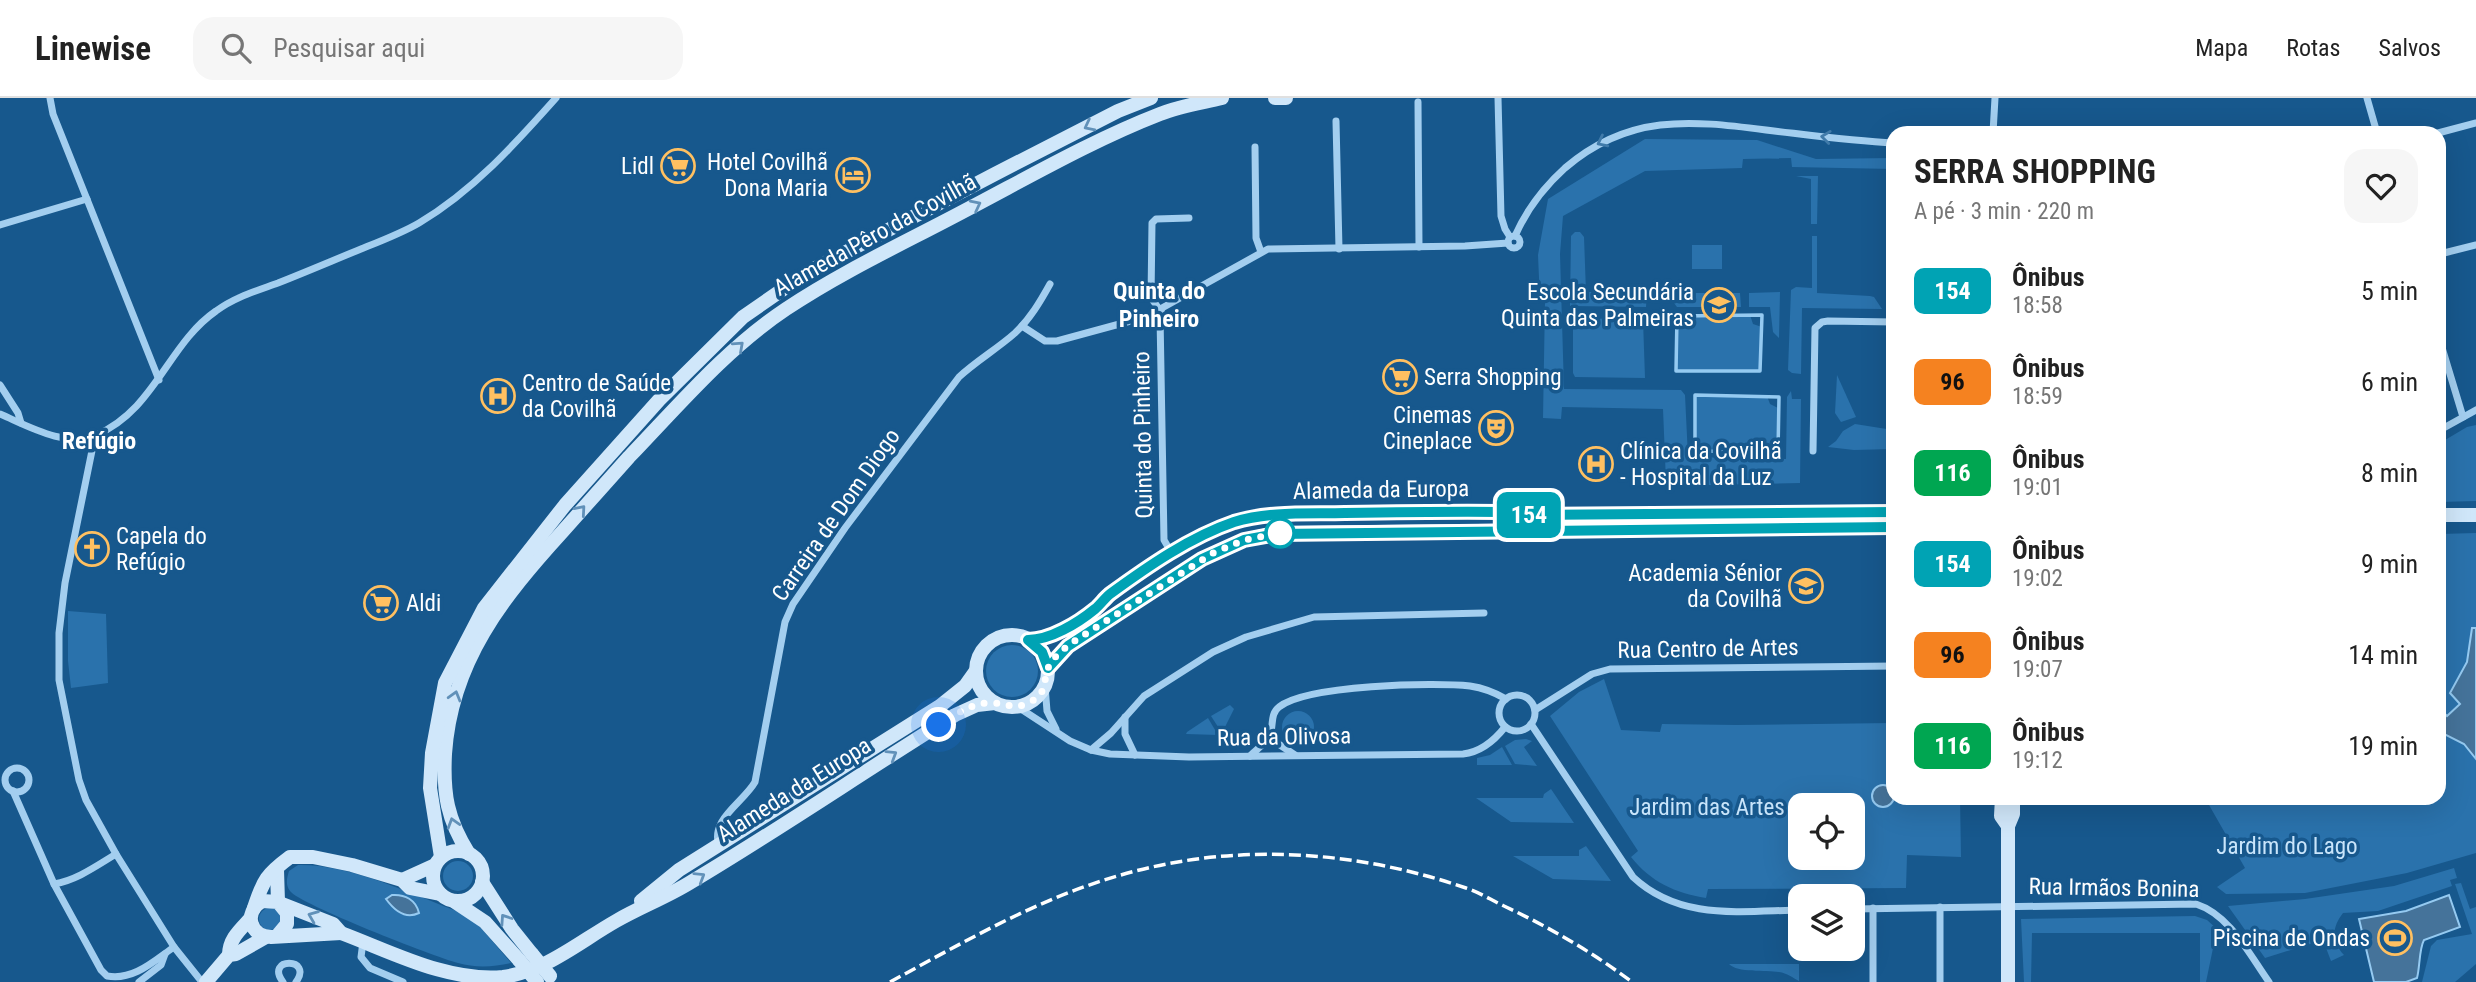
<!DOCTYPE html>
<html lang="pt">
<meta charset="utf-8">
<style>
body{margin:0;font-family:"Roboto Condensed",sans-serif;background:#f6f6f6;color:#222;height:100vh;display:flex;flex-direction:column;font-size:26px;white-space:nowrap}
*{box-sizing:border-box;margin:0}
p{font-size:23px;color:#767676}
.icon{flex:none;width:38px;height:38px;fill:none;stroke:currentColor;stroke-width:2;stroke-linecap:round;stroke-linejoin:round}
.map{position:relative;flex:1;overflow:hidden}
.drawer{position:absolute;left:1886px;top:28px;width:560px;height:679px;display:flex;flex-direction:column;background:#fff;border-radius:21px;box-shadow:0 7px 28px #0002}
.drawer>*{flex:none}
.badge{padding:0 14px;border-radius:10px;font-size:24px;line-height:46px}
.buttons{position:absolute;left:1788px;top:695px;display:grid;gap:14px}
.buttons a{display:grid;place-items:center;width:77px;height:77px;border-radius:14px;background:#fff;box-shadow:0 7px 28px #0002;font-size:35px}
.you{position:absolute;width:35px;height:35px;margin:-18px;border:5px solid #fff;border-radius:50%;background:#1a73e8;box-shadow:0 0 0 10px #1a73e833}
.map>.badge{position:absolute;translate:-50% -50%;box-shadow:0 0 0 4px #fff}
.round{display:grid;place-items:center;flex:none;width:74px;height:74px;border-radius:21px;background:#f6f6f6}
.overview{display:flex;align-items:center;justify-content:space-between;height:119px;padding:0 28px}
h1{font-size:33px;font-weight:700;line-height:52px}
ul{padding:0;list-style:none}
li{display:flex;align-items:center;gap:21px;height:91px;padding:0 28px}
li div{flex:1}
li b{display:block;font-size:26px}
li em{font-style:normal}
li .badge{min-width:77px;font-weight:700;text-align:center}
header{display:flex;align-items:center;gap:42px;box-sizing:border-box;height:98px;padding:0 35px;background:#fff;border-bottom:2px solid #e0e0e0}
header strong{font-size:33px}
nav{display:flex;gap:38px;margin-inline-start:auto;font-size:24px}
.search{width:490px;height:63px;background:#f6f6f6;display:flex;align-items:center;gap:18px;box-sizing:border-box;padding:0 24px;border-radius:21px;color:#767676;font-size:26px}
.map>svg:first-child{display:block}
.green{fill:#2a72ac;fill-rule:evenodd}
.water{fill:#45739a;stroke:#95caf1;stroke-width:2}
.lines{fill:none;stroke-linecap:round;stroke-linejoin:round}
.stream{stroke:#95caf1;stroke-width:3.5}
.street{stroke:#a3ceef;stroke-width:7}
.secondary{stroke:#d0e7fa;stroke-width:14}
.rail{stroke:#fff;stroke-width:3.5;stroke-dasharray:12 5;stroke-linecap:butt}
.secondary-bridge{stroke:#d0e7fa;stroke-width:14}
.oneway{stroke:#6191b9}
.oneway2{stroke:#417baa}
.line-casing{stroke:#fff;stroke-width:16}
.line{stroke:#00a3b4;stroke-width:10}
.walk{stroke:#fff;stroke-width:7;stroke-dasharray:0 12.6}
.stop-dot{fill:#fff;stroke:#00a3b4;stroke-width:3.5}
.labels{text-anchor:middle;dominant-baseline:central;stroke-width:7;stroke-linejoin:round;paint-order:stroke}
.poi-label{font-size:23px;fill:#fff;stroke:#17588d;text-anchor:end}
.street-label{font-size:23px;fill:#fff;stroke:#17588d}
.park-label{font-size:23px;fill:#c9e5fb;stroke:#17588d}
.neighbourhood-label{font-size:24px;font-weight:bold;fill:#fff;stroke:#17588d}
</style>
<header>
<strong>Linewise</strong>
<div class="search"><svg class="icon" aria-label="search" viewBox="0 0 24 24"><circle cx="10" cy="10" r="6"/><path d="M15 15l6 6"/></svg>Pesquisar aqui</div>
<nav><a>Mapa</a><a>Rotas</a><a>Salvos</a></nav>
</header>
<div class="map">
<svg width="2476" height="884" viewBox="0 0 2476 884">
<rect width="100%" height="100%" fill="#17588d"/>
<g class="green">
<path d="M1645 41 1757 42 1816 61 1893 60V71L1792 69 1791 60 1743 61 1742 70 1645 73 1563 118 1560 156 1564 291 1681 292 1685 297 1688 359 1786 361 1787 299 1791 293 1792 301H1801L1800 385 1664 388 1666 384 1663 311 1562 309 1561 321 1543 320 1545 203H1540L1538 157 1548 101Z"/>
<path d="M1796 78H1818L1817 126H1811V81Z"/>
<path d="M1575 134H1580L1584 139 1586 194H1647L1646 209 1570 208 1571 138Z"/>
<path d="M1812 138H1817V195L1870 198 1874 199 1882 211 1802 210 1801 276 1792 275 1788 272 1791 192 1796 189 1812 190Z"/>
<rect x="1692" y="147" width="30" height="24"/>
<path d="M1780 194 1779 240 1773 234 1770 209H1749V195Z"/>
<path d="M1674 195H1740L1741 209H1677L1674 205Z"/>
<path d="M1750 217 1753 226 1762 229 1760 273H1676L1677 218Z"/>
<path d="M1577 220 1643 222 1645 280 1575 279 1573 275V223Z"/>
<path d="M1837 277 1856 319 1841 324 1835 315Z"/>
<path d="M1695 298H1767L1770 306 1778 310V354L1695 353Z"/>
<path d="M1855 326 1893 332V351L1854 352 1828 349 1836 343 1843 333Z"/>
<path d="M2476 327V403L2440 404V345L2467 329Z"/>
<path d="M2476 435V755L2407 775 2305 795 2226 796 2217 789 2245 770 2205 700H2440V436Z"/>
<path d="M68 513 106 516 108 585 71 590 68 563Z"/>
<circle cx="1012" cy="573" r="26"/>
<path d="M1604 581 1621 632 1660 634 1662 626 1737 627 1892 625 1893 617 1894 700H1960L1961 759 1907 757 1906 790 1708 791 1706 800C1675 795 1651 784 1631 759L1638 753 1550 618 1579 594ZM1801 707H1853V760H1801Z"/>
<path d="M1230 607 1234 611 1222 635 1211 618Z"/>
<circle cx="1298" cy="629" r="16"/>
<path d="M1208 620 1218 637 1186 636 1187 634Z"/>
<path d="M1526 641 1532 643 1524 649 1537 668 1515 666 1505 648 1515 642Z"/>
<path d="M1502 649 1512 667H1477V660L1490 657Z"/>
<path d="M1551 691 1574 725 1511 724 1476 700H1543L1544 696Z"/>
<path d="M1586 748 1611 783 1553 781 1513 758H1579V752Z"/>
<circle cx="458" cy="778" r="15"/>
<path d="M298 767C351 766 413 797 462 815L475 823 511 865C494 869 475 870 458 865 435 859 299 806 290 793 285 786 287 780 289 773Z"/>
<path d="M2454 770 2457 780 2450 782 2452 788 2378 813 2343 815C2332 829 2331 843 2344 857L2331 863 2323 842 2265 860 2228 808 2305 801 2394 788Z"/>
<path d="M2461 785 2470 811 2476 809V866L2455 884H2422L2431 848 2437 842 2472 836 2455 786Z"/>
<circle cx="270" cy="821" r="11"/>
<path d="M2195 818 2207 822 2217 831 2206 884H2200V835H2032L2031 884H2024L2021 821Z"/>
<path d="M1729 866H1799V883C1793 880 1787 875 1779 874 1766 872 1737 875 1729 866Z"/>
</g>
<g class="water">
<path d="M2472 530H2476V661L2464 646 2440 634V611L2447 618 2460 606 2450 595 2467 564Z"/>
<circle cx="1883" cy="698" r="11"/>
<path d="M392 797C405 796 416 802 419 815 405 822 394 812 386 801Z"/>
<path d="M2449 797 2460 829 2424 842C2419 851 2420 869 2417 880L2406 884H2374L2359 821 2406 813Z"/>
</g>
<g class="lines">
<g class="stream">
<path d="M1762 217 1760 273H1676L1677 218Z"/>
<path d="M1695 297 1779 299 1778 354 1695 353Z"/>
</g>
<g class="street">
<path d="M50 0 53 16 159 282"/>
<path d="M1498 0 1501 118 1505 131 1510 139"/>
<path d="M2367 0 2377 35"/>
<path d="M1418 4 1419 149"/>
<path d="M1336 23 1339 151"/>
<path d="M1993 35 1995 0"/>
<path d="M2301 35H2308"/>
<path d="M2438 35 2476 25"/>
<path d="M1255 49 1256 140 1261 154"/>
<path d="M0 127 87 101"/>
<circle cx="1514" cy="144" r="6"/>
<path d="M1515 138C1526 113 1544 89 1565 70 1628 16 1689 22 1766 32 1809 37 1851 43 1894 45"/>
<path d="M2440 156 2476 147"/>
<path d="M1160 212 1151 200 1152 125 1156 121 1189 120"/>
<path d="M1022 228 1045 243H1057L1160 215"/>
<path d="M2440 243 2463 319"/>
<path d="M0 287 18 315 21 325"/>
<path d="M0 316C28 328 66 350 96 337 155 312 168 246 216 213 235 199 256 193 278 185 306 174 334 162 361 151 381 143 402 135 419 125 473 93 515 46 556 0"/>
<path d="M2440 332 2476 312"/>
<path d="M95 338 65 485 59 535V582L79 682 86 702 116 756 174 849 202 884"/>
<path d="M1813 353 1815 230 1822 224 1828 223 1894 224"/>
<path d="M1171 454 1164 442 1160 218 1162 210 1268 151 1465 148 1508 145"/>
<path d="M1045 588 1047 613 1056 631"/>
<circle cx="1517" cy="615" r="18"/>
<path d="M1018 609 1070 643 1091 652 1110 656 1189 659 1463 656C1481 654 1494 643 1505 629"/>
<path d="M1535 612 1592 576 1610 571 1894 568"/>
<path d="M1125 619V636L1135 657"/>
<path d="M1531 626 1633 779C1680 823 1740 813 1801 812"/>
<path d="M1271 635 1277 645 1295 657"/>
<path d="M1091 652 1111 635 1144 598 1213 554 1246 539 1314 519 1484 515"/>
<path d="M1250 658C1257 651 1268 644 1271 634 1273 625 1271 615 1279 609 1306 587 1435 584 1470 588 1484 590 1494 594 1506 601"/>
<circle cx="17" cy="682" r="12"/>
<path d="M13 693 54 786 101 872 107 878C133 883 154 863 174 849"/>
<path d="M719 748C710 721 743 705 755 684L785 524 793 506 845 430 959 279C976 263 997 251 1015 235 1030 221 1040 204 1050 186"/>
<path d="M54 786C77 782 96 768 116 756"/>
<path d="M1873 810V884"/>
<path d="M1853 811 2196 806C2230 817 2249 856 2269 884"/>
<path d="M363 844 361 859 370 870 403 884"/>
<path d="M139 884 161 867 165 856"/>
<path d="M283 884C264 859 314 859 296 884"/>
<path d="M1940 884V809"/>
</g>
<g class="secondary">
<path d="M1275 0H1286"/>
<path d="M2440 417H2476"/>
<circle cx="1012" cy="573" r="36"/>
<path d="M1028 542C1051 542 1077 526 1095 511 1100 506 1104 501 1110 496 1145 470 1192 438 1234 424 1268 413 1305 416 1340 415 1397 414 1454 413 1511 414L1522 417 1894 414"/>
<path d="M1048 571 1068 548 1202 461 1244 442 1276 435 1894 429"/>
<path d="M2002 700 2001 718 2008 728"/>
<circle cx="458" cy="778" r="25"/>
<path d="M469 756C447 721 443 696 445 656 451 563 503 499 563 433 585 408 607 384 629 359 679 307 726 251 786 211 843 173 906 144 966 112 1029 79 1093 42 1160 16 1180 8 1201 5 1222 0"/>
<path d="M441 759 430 690 432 655 445 585 484 510 565 407 659 302 743 219 808 174 995 76 1118 13 1151 0"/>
<path d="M277 772 278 804"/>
<path d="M402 782 435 767"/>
<path d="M482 784 512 831 532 856"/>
<path d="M641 803 679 772 940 608 965 588 975 574"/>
<path d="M455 804 485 824 519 862"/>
<path d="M282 806 333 826 341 835C392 854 447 884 503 879 546 873 579 844 616 823 640 809 667 799 691 784 780 731 866 672 955 617L977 607 995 605"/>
<path d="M254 810C263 782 267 776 290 759H313L352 767 402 782 410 790 440 796"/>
<path d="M277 838 287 826V815L278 804 262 803C243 815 250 838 271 839L341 835"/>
<path d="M229 857C229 841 240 832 250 821"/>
<path d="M206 884 229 857 236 856 266 839"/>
<path d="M2008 884V728L2013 716V700"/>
</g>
<path class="rail" d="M890 884C964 844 1039 800 1121 777 1234 744 1355 752 1466 790 1479 794 1491 802 1504 808 1549 829 1592 854 1632 884"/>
<g class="secondary-bridge">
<path d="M532 856 550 878"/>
<path d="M519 862 537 884"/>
</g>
</g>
<defs><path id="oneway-chevron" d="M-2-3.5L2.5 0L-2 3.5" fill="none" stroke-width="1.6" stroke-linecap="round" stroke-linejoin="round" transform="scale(1.75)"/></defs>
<g class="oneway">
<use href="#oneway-chevron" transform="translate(1089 28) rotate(153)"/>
<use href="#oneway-chevron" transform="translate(976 107) rotate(-27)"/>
<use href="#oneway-chevron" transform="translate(739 248) rotate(-42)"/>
<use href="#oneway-chevron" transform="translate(581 412) rotate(-49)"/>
<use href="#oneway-chevron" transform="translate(455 598) rotate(-74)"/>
<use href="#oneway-chevron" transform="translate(892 657) rotate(-32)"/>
<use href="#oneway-chevron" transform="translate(453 725) rotate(-107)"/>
<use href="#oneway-chevron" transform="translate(700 779) rotate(-32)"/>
<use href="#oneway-chevron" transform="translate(313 818) rotate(-158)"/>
<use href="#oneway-chevron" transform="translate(505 821) rotate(-124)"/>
</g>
<g class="oneway2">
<use href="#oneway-chevron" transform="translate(1826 39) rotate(-173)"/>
<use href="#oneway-chevron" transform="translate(1602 44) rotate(154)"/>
</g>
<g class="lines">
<g class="line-casing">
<path id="line" d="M1894 414 1521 417 1511 414C1456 413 1400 414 1345 415 1309 416 1270 413 1234 424 1190 439 1147 469 1110 496 1104 501 1100 507 1095 511 1078 525 1050 542 1028 542L1042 554 1048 570 1068 548 1202 461 1244 442 1276 436 1894 429"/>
</g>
<use href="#line" class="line"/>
<path class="walk" d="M939 627C955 617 974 603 994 605 1008 606 1016 612 1030 604 1049 594 1042 583 1049 568 1055 557 1066 549 1076 542L1213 455 1244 442 1280 435"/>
</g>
<defs>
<g id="supermarket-ring" transform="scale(1.75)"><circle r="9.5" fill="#17588d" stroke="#ffc061" stroke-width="1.5"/><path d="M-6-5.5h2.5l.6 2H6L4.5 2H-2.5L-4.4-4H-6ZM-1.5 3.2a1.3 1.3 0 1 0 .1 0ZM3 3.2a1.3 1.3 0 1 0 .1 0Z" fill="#ffc061"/></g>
<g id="hotel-ring" transform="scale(1.75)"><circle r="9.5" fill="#17588d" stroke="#ffc061" stroke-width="1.5"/><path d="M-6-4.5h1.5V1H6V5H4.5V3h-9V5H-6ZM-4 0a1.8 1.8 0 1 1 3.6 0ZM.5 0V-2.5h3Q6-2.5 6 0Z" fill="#ffc061"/></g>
<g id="school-ring" transform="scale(1.75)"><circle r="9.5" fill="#17588d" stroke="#ffc061" stroke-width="1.5"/><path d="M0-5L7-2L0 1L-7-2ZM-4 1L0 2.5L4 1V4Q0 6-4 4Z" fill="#ffc061"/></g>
<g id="hospital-ring" transform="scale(1.75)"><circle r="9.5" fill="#17588d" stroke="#ffc061" stroke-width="1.5"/><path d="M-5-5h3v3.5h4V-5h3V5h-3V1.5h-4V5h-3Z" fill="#ffc061"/></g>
<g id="theatre-ring" transform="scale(1.75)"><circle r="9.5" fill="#17588d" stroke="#ffc061" stroke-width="1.5"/><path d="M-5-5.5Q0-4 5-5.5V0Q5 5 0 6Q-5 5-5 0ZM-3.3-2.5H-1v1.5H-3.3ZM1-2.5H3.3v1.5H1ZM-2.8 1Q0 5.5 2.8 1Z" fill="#ffc061"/></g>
<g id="church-ring" transform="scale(1.75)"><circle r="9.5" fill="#17588d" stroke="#ffc061" stroke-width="1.5"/><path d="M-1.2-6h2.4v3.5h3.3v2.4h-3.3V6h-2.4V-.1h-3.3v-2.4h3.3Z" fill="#ffc061"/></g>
<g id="university-ring" transform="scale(1.75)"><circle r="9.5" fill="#17588d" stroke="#ffc061" stroke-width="1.5"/><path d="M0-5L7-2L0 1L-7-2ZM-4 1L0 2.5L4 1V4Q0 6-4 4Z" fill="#ffc061"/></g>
<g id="stadium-ring" transform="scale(1.75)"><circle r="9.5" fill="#17588d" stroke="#ffc061" stroke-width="1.5"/><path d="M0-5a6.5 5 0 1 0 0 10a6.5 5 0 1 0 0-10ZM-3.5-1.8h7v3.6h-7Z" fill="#ffc061"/></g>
</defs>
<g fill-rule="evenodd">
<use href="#supermarket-ring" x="678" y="68"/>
<use href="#hotel-ring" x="853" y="77"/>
<use href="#school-ring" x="1719" y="207"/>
<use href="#supermarket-ring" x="1400" y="279"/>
<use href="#hospital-ring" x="498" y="298"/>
<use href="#theatre-ring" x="1496" y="330"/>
<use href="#hospital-ring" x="1596" y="366"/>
<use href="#church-ring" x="92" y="451"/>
<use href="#university-ring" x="1806" y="488"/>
<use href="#supermarket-ring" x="381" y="505"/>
<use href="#stadium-ring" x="2395" y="840"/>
</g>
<circle class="stop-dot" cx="1280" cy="435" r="14"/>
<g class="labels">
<g class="poi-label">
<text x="828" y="64">Hotel Covilhã<tspan x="828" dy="26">Dona Maria</tspan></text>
<text x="654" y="68">Lidl</text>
<text x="1694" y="194">Escola Secundária<tspan x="1694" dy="26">Quinta das Palmeiras</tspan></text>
<text x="1424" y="279" text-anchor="start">Serra Shopping</text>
<text x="522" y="285" text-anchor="start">Centro de Saúde<tspan x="522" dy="26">da Covilhã</tspan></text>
<text x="1472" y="317">Cinemas<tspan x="1472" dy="26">Cineplace</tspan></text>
<text x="1620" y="353" text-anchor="start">Clínica da Covilhã<tspan x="1620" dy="26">- Hospital da Luz</tspan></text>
<text x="116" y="438" text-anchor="start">Capela do<tspan x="116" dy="26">Refúgio</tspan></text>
<text x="1782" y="475">Academia Sénior<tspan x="1782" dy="26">da Covilhã</tspan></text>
<text x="406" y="505" text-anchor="start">Aldi</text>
<text x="2370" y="840">Piscina de Ondas</text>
</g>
<g class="street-label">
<text transform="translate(875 137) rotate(-29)">Alameda Pêro da Covilhã</text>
<text transform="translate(1143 337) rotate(-91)">Quinta do Pinheiro</text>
<text transform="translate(1381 392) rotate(-1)">Alameda da Europa</text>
<text transform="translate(836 417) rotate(-55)">Carreira de Dom Diogo</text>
<text transform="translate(1708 551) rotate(-1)">Rua Centro de Artes</text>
<text transform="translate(1284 639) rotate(-1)">Rua da Olivosa</text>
<text transform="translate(794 692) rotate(-32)">Alameda da Europa</text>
<text transform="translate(2114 790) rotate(1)">Rua Irmãos Bonina</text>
</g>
<g class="park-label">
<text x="1707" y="709">Jardim das Artes</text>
<text x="2287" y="748">Jardim do Lago</text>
</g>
<g class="neighbourhood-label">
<text x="1159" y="193">Quinta do<tspan x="1159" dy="28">Pinheiro</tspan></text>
<text x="99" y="343">Refúgio</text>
</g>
</g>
</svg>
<div class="buttons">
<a><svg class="icon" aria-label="locate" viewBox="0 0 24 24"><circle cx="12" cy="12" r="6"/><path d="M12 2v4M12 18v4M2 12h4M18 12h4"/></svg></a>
<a><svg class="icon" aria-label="layers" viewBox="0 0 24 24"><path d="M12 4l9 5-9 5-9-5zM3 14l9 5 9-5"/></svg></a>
</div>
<div class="you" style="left:939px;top:627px"></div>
<b class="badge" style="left:1529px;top:417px;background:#00a3b4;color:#fff">154</b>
<section class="drawer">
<div class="overview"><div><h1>SERRA SHOPPING</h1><p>A pé · 3 min · 220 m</p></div><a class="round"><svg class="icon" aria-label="heart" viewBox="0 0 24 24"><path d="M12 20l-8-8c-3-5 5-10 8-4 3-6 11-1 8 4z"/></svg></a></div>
<ul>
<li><span class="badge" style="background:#00a3b4;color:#fff">154</span><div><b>Ônibus</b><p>18:58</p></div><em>5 min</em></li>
<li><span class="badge" style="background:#f58220;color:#111">96</span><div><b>Ônibus</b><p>18:59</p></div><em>6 min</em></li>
<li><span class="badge" style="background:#00a651;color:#fff">116</span><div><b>Ônibus</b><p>19:01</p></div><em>8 min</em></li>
<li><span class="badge" style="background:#00a3b4;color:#fff">154</span><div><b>Ônibus</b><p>19:02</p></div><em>9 min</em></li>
<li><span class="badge" style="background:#f58220;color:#111">96</span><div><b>Ônibus</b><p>19:07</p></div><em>14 min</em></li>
<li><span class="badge" style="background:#00a651;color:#fff">116</span><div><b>Ônibus</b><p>19:12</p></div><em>19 min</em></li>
</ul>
</section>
</div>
